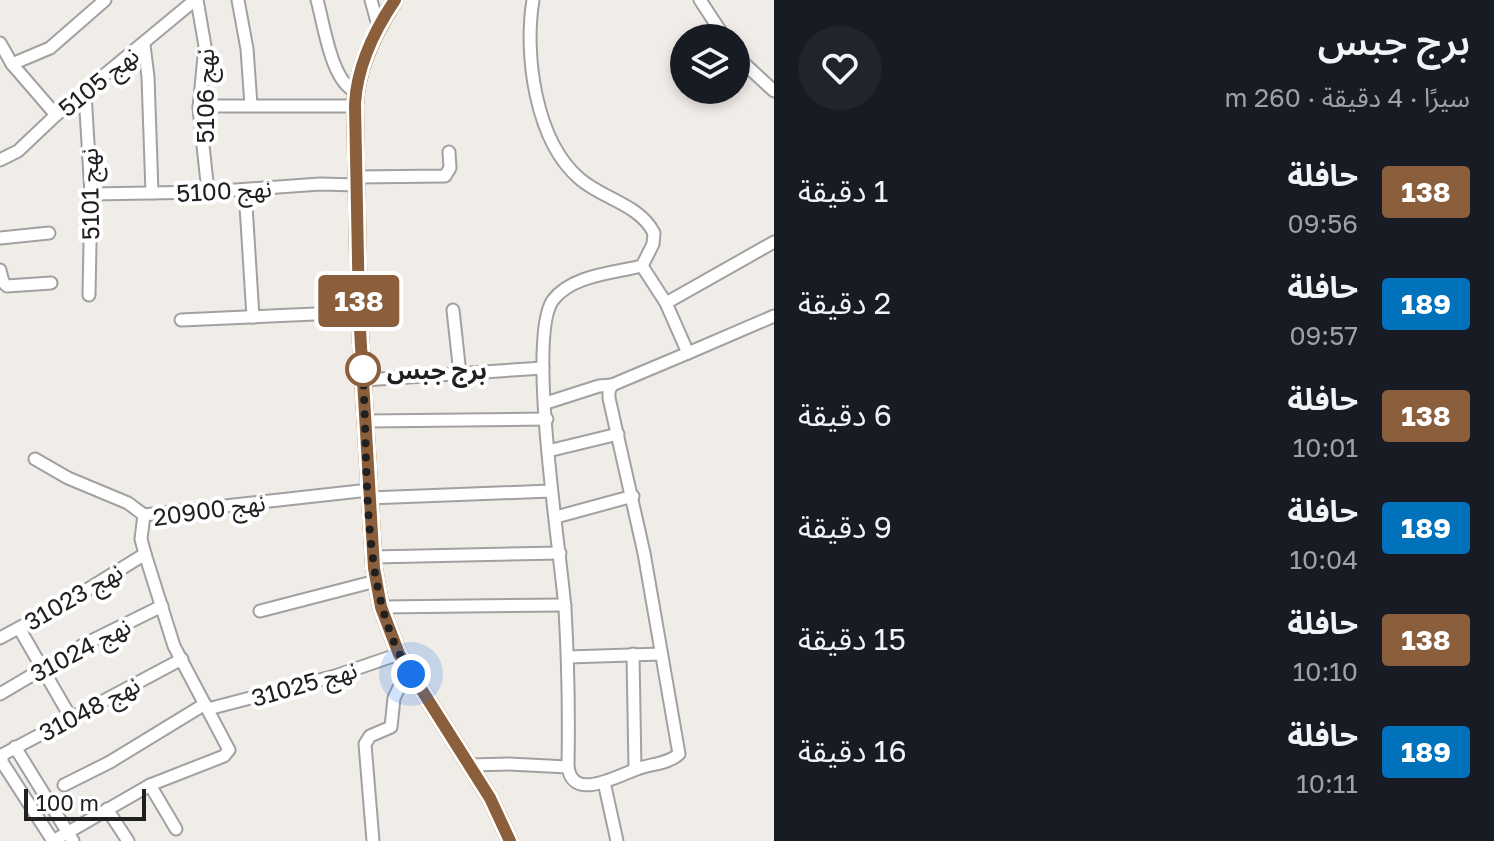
<!DOCTYPE html>
<html lang="ar">
<meta charset="utf-8">
<style>
body{margin:0;font-family:"Golos Text","Noto Sans Arabic",sans-serif;background:#20242c;color:#f1f3f6;direction:rtl;height:100vh;display:flex;flex-direction:column;font-size:30px;white-space:nowrap}
*{box-sizing:border-box;margin:0}
p{font-size:26px;color:#9ea1a6}
.icon{flex:none;width:44px;height:44px;fill:none;stroke:currentColor;stroke-width:2;stroke-linecap:round;stroke-linejoin:round}
.map{position:relative;flex:1;overflow:hidden;direction:ltr}
.panel{display:flex;flex-direction:column;background:#171b24;width:720px}
.panel>*{flex:none}
.badge{padding:0 16px;border-radius:6px;font-size:28px;line-height:52px}
.fabs{position:absolute;left:670px;top:24px;display:grid;gap:16px}
.fabs a{display:grid;place-items:center;width:80px;height:80px;border-radius:50%;background:#171b24;box-shadow:0 4px 12px #0003;font-size:40px}
.scale{position:absolute;left:24px;bottom:20px;width:122px;box-sizing:border-box;padding-left:8px;border:4px solid #202020;border-top:0;font-size:22px;line-height:28px;white-space:nowrap;color:#202020;-webkit-text-stroke:6px #fff;paint-order:stroke}
.you{position:absolute;width:40px;height:40px;margin:-20px;border:6px solid #fff;border-radius:50%;background:#1a73e8;box-shadow:0 0 0 12px #1a73e833}
.map>.badge{position:absolute;translate:-50% -50%;box-shadow:0 0 0 4px #fff}
.round{display:grid;place-items:center;flex:none;width:84px;height:84px;border-radius:42px;background:#20242c}
.overview{display:flex;align-items:center;justify-content:space-between;height:136px;padding:0 24px}
h1{font-size:38px;font-weight:600;line-height:60px}
ul{padding:0;list-style:none}
li{display:flex;align-items:center;gap:24px;height:112px;padding:0 24px}
li div{flex:1}
li b{display:block;font-size:30px}
li em{font-style:normal}
li .badge{min-width:88px;font-weight:700;text-align:center}
main{display:flex;flex:1;min-height:0}
.map>svg:first-child{display:block}
.lines{fill:none;stroke-linecap:round;stroke-linejoin:round}
.minor-casing{stroke:#a1a1a1;stroke-width:15}
.major-casing{stroke:#955208;stroke-width:18}
.minor{stroke:#fff;stroke-width:11}
.major{stroke:#f7c8a6;stroke-width:14}
.line-casing{stroke:#fff;stroke-width:18}
.line{stroke:#8b5e3c;stroke-width:12}
.walk{stroke:#202020;stroke-width:8;stroke-dasharray:0 14.4}
.stop-dot{fill:#fff;stroke:#8b5e3c;stroke-width:4}
.labels{text-anchor:middle;dominant-baseline:central;stroke-width:8;stroke-linejoin:round;paint-order:stroke}
.street-label{font-size:24px;fill:#202020;stroke:#fff}
.stop-label{font-size:24px;font-weight:bold;fill:#202020;stroke:#fff;text-anchor:start}
</style>
<main>
<section class="panel">
<div class="overview"><div><h1>برج جبس</h1><p>سيرًا · 4 دقيقة · 260 m</p></div><a class="round"><svg class="icon" aria-label="heart" viewBox="0 0 24 24"><path d="M12 20l-8-8c-3-5 5-10 8-4 3-6 11-1 8 4z"/></svg></a></div>
<ul>
<li><span class="badge" style="background:#8b5e3c;color:#fff">138</span><div><b>حافلة</b><p>09:56</p></div><em>1 دقيقة</em></li>
<li><span class="badge" style="background:#0072bc;color:#fff">189</span><div><b>حافلة</b><p>09:57</p></div><em>2 دقيقة</em></li>
<li><span class="badge" style="background:#8b5e3c;color:#fff">138</span><div><b>حافلة</b><p>10:01</p></div><em>6 دقيقة</em></li>
<li><span class="badge" style="background:#0072bc;color:#fff">189</span><div><b>حافلة</b><p>10:04</p></div><em>9 دقيقة</em></li>
<li><span class="badge" style="background:#8b5e3c;color:#fff">138</span><div><b>حافلة</b><p>10:10</p></div><em>15 دقيقة</em></li>
<li><span class="badge" style="background:#0072bc;color:#fff">189</span><div><b>حافلة</b><p>10:11</p></div><em>16 دقيقة</em></li>
</ul>
</section>
<div class="map">
<svg width="774" height="841" viewBox="0 0 774 841">
<rect width="100%" height="100%" fill="#f0ece8"/>
<g class="lines">
<g class="minor-casing">
<g id="minor">
<path d="M197 0 205 46 199 108 208 192"/>
<path d="M238 0 247 49 251 105"/>
<path d="M317 0C324 24 331 81 355 91"/>
<path d="M371 0 379 29"/>
<path d="M533 0C524 54 535 141 580 179 603 199 639 204 654 233L653 244 642 266C614 273 572 275 553 300 526 337 561 554 565 609 568 661 569 714 568 767 573 802 617 776 637 769 650 764 668 764 679 754L644 553 609 398V391L612 385 688 353 666 303 642 266"/>
<path d="M700 0 725 38"/>
<path d="M0 43 12 64 50 48 105 0"/>
<path d="M144 45 148 77 152 193"/>
<path d="M736 56 774 91"/>
<path d="M12 64 56 115"/>
<path d="M85 93 91 194 89 295"/>
<path d="M199 106H355"/>
<path d="M0 160 18 151 56 115 195 0"/>
<path d="M356 177 445 176 450 168 449 152"/>
<path d="M245 190 253 317"/>
<path d="M91 194 208 192 320 184 357 185"/>
<path d="M0 238 49 233"/>
<path d="M0 270 3 282 7 286 51 283"/>
<path d="M666 303 774 242"/>
<path d="M453 310 460 374"/>
<path d="M181 320 359 312"/>
<path d="M688 353 774 316"/>
<path d="M364 380 543 368"/>
<path d="M546 403 599 386 612 385"/>
<path d="M367 421 547 419"/>
<path d="M548 451 618 434"/>
<path d="M35 459 68 478 128 503 144 515"/>
<path d="M369 498 551 491"/>
<path d="M144 515 369 490"/>
<path d="M556 517 633 496"/>
<path d="M374 557 560 553"/>
<path d="M381 607 565 605"/>
<path d="M260 611 376 581"/>
<path d="M19 628 71 718"/>
<path d="M0 638 69 601 145 554"/>
<path d="M633 654 635 769"/>
<path d="M568 657 661 654"/>
<path d="M0 694 83 645 162 606"/>
<path d="M208 709 335 676 399 654"/>
<path d="M15 747 73 841"/>
<path d="M470 765 509 764 568 767"/>
<path d="M604 782 617 841"/>
<path d="M64 785 110 762 205 704"/>
<path d="M150 785 176 829"/>
<path d="M107 809 128 841"/>
<path d="M53 841 150 785 224 756 229 750 174 646 145 554 141 539 144 515"/>
<path d="M53 841 2 762V755L182 659"/>
<path d="M373 841 365 744 370 736 391 727 394 698 408 669"/>
</g>
</g>
<g class="major-casing">
<path id="major" d="M395 0C374 32 356 68 355 106L359 312 374 568 381 607 399 654 490 798 510 841"/>
</g>
<use href="#minor" class="minor"/>
<use href="#major" class="major"/>
</g>
<g class="lines">
<g class="line-casing">
<path id="line" d="M395 0C374 31 357 66 355 104L359 312 374 568 381 607 399 654 490 798 510 841"/>
</g>
<use href="#line" class="line"/>
<path class="walk" d="M363 369 362 363C370 459 357 593 411 674"/>
</g>
<circle class="stop-dot" cx="363" cy="369" r="16"/>
<g class="labels">
<g class="street-label">
<text transform="translate(98 81) rotate(-39)">نهج 5105</text>
<text transform="translate(204 96) rotate(-90)">نهج 5106</text>
<text transform="translate(224 190) rotate(-3)">نهج 5100</text>
<text transform="translate(89 194) rotate(-91)">نهج 5101</text>
<text transform="translate(209 509) rotate(-8)">نهج 20900</text>
<text transform="translate(73 596) rotate(-30)">نهج 31023</text>
<text transform="translate(80 649) rotate(-28)">نهج 31024</text>
<text transform="translate(304 683) rotate(-16)">نهج 31025</text>
<text transform="translate(89 708) rotate(-28)">نهج 31048</text>
</g>
<g class="stop-label">
<text x="387" y="369">برج جبس</text>
</g>
</g>
</svg>
<div class="fabs">
<a><svg class="icon" aria-label="layers" viewBox="0 0 24 24"><path d="M12 4l9 5-9 5-9-5zM3 14l9 5 9-5"/></svg></a>
</div>
<div class="scale">100 m</div>
<div class="you" style="left:411px;top:674px"></div>
<b class="badge" style="left:359px;top:301px;background:#8b5e3c;color:#fff">138</b>
</div>
</main>
